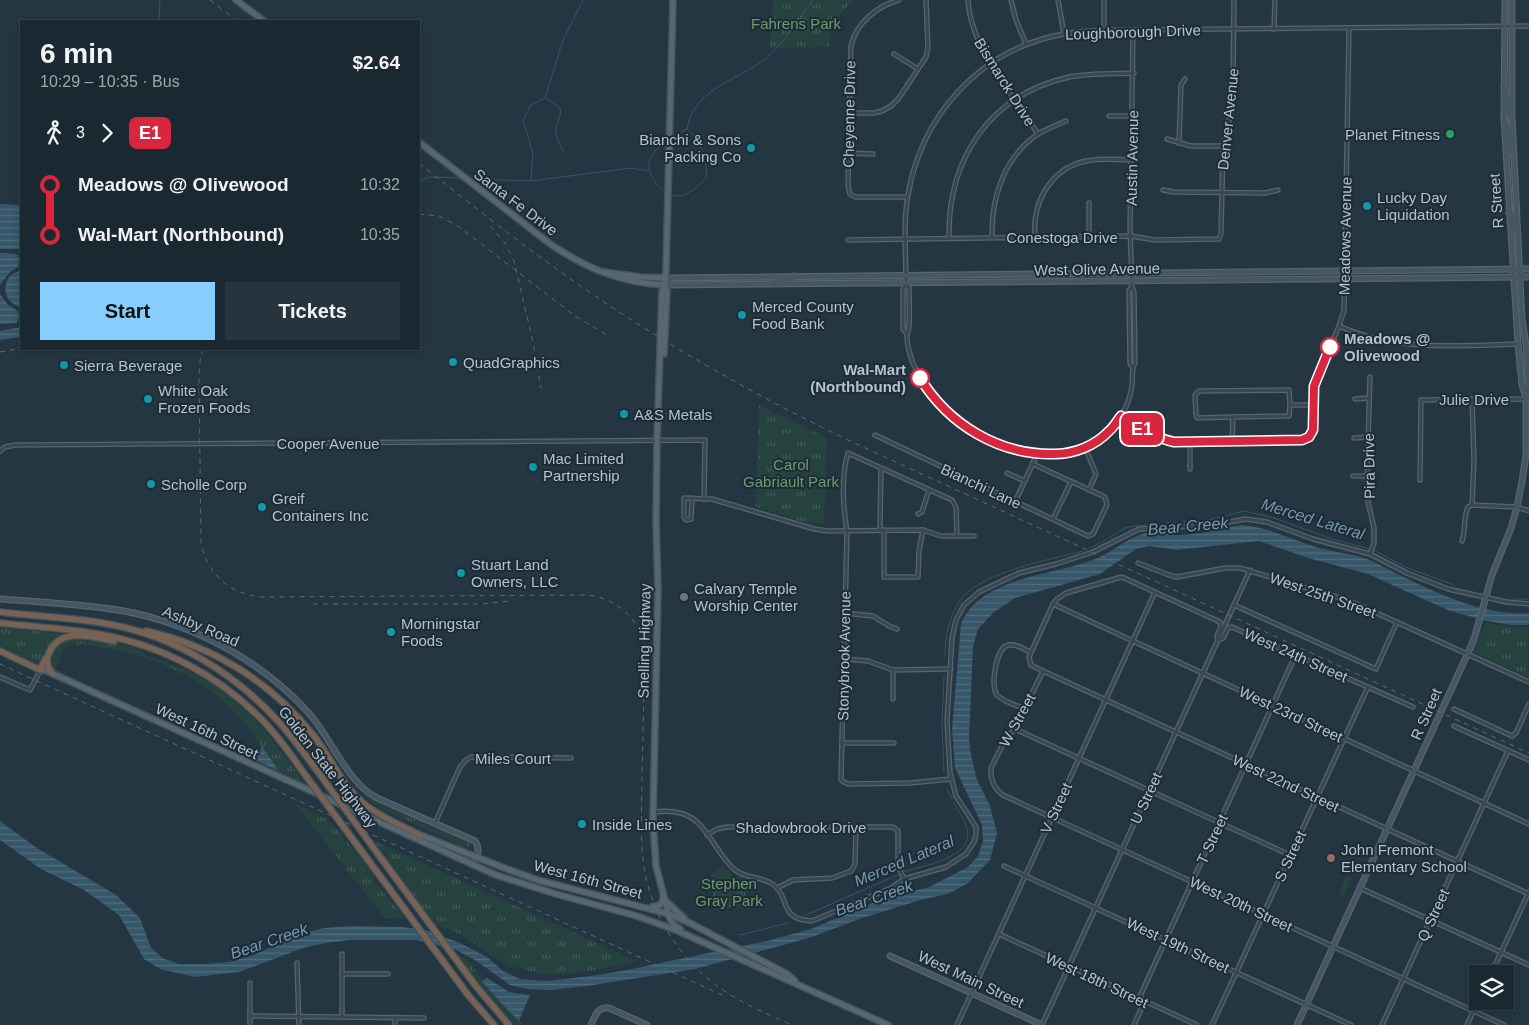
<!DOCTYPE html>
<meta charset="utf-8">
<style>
body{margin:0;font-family:Helvetica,sans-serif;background:#27343d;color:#f1f3f6;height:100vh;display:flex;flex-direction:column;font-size:19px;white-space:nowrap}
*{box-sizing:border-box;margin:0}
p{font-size:16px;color:#9fa6ab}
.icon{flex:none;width:28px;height:28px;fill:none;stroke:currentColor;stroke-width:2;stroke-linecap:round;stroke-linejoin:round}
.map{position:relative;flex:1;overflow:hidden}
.details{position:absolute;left:20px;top:20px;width:400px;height:330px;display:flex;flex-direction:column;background:#1a2831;border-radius:0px;box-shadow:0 2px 8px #0003,0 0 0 1px #38444d}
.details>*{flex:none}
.badge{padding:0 10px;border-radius:8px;font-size:18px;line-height:32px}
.controls{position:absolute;left:1469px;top:965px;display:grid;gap:10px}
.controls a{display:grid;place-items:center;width:45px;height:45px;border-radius:0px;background:#1a2831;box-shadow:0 2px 8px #0003,0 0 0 1px #38444d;font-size:25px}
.map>.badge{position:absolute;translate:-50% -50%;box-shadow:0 0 0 2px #fff}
.legs{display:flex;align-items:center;gap:8px;height:55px;padding:0 20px;font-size:16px}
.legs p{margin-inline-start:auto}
.overview{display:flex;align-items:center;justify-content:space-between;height:85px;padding:0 20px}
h1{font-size:28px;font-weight:600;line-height:38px}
.cta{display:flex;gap:10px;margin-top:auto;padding:10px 20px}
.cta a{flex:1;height:58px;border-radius:0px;background:#87cefe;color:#111;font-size:20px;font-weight:600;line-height:58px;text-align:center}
.cta a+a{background:#27343d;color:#f1f3f6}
ul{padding:0 20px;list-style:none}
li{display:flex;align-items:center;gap:18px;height:50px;font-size:19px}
li i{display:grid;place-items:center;width:8px;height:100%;margin:0 6px;background:currentColor}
li i::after{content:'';width:12px;height:12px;margin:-6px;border:4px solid;border-radius:50%;background:#1a2831}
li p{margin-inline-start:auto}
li:first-child i{background:linear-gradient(#0000 50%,currentColor 0)}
li:last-child i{background:linear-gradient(currentColor 50%,#0000 0)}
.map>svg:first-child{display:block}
.grass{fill:url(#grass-tufts)}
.pitch{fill:#26423f}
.water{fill:url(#water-rules)}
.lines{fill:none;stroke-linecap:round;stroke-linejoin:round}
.stream{stroke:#365669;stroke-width:1}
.street-casing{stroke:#56656e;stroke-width:5.5}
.secondary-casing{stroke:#56656e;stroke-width:7}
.primary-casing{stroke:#44535d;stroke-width:8}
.highway-casing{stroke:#43525b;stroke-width:8}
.street{stroke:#384750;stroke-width:3}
.secondary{stroke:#465764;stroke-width:4.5}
.primary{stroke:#566770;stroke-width:5}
.highway{stroke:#776254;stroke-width:5.5}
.rail{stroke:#5a6c78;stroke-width:1;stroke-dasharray:5 5;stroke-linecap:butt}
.highway-bridge-casing{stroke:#43525b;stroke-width:8;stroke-linecap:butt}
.highway-bridge{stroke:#776254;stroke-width:5.5}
.line-1-casing{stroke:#fff;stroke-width:11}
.line-1{stroke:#d7263d;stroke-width:8}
.leisure-dot{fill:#2e9e5b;stroke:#1d2c36;stroke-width:2}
.culture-dot{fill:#0f9aa8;stroke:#1d2c36;stroke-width:2}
.stop-1-dot{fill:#fff;stroke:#d7263d;stroke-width:2.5}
.worship-dot{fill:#6b7280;stroke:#1d2c36;stroke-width:2}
.education-dot{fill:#8d6e63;stroke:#1d2c36;stroke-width:2}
.labels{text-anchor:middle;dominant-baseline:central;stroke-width:4;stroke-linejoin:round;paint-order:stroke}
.park-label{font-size:15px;fill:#6a9d6b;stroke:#1d2c36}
.street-label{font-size:15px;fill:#b4c2cb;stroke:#1d2c36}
.poi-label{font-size:15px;fill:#b4c2cb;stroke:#1d2c36;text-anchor:start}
.stop-label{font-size:15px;font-weight:bold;fill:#b4c2cb;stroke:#1d2c36;text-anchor:start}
.water-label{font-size:16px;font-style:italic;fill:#729ab0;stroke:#1d2c36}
</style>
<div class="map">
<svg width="1529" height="1025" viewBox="0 0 1529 1025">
<defs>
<pattern id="grass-tufts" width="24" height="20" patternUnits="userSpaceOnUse" patternTransform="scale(1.25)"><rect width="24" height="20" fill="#26423f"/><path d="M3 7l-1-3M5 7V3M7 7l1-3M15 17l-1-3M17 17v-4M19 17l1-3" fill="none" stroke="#435c59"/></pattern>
<pattern id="water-rules" width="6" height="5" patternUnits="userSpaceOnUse" patternTransform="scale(1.25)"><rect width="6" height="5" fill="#365669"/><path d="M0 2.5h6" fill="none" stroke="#516d7d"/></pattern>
</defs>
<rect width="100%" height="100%" fill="#233641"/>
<g class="grass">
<path d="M773 0H854L830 24 829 47 770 48Z"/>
<path d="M759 405 827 438 824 524 800 521 756 507Z"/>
<path d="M1486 622 1502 626 1529 627V677L1473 652Z"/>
<path d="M0 627 64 634V635L51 643 41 665H39L0 648Z"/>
<path d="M72 638C84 638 134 645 143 652 145 653 146 655 148 656 162 661 178 666 191 672 239 696 276 740 304 784L279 771 247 725 219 697 191 678 160 663 126 652 83 644 64 648 55 670 51 664C50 650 59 642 72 638Z"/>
<path d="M358 792 380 804 465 840 469 842 470 847 467 848 379 808Z"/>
<path d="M295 804 329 820 374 875V881L400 911 405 919 385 918Z"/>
<path d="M370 839 638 962C610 967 572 976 544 974 533 974 519 965 510 967L456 932 434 924 385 858 387 853 376 847Z"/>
<path d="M723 865 733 876 744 880 749 909 714 906 711 875Z"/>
<path d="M456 954 468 960 491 992 524 1025H516L495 1004Z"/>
</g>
<path class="pitch" d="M1346 876 1352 878 1343 897 1338 895Z"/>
<g class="water">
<path d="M0 204 21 205V249H0Z"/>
<path d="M0 253 17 254 19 258 18 267 10 272 0 285Z"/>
<path d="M21 271V307C0 303 0 273 21 271Z"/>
<path d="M0 294 8 305 18 311 19 316 17 323 0 324Z"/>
<path d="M21 327V337L0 340V331Z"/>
<path d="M1241 525C1272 527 1298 544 1328 550 1343 554 1358 554 1372 561 1418 584 1477 617 1529 613V625H1511L1487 621 1450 611 1368 574 1308 558 1259 541 1176 550 1149 546 1136 549 1100 574 1015 598 994 612 978 629 973 646 969 739 971 755 977 780 990 806 997 833 990 860 968 883 948 894 924 899 862 918 812 937 780 946 695 969 587 986 551 990 526 989 510 985 475 960 456 950 417 940H349L327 943 306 947 239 972 195 977 160 969 144 959 119 915 84 890 41 869 0 840V821L37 848 116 895 140 918 151 948 164 959 180 964H207L229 962 251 956 303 933 325 928 351 926 403 927 429 931 460 943 487 957 503 971 520 979 547 981 591 976 627 970 767 941 811 929 882 899 929 887 968 867 978 856 983 841 982 825 955 768 952 729 961 624C981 575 1056 576 1098 558 1114 551 1128 537 1146 533 1157 531 1169 535 1180 535 1199 535 1222 528 1241 525Z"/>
<path d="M262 746 279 771 254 760Z"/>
<path d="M487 978 509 992 530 995 519 1021 499 1001 482 981Z"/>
</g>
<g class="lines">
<g class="stream">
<path d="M159 21 160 0"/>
<path d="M546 98 560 108C562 117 556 122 556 132 556 138 560 145 563 151"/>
<path d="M687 129C701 143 708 159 706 178 699 185 693 191 684 195 665 202 640 171 652 155 659 144 676 136 687 129Z"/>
<path d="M687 129C694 84 746 80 773 52 788 36 800 17 813 0"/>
<path d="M469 179 531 181 631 168 649 171"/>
<path d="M531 180 533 153 523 121 531 105 545 98 563 40 583 0"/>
<path d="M419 181 429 177 462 178"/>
<path d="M1102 542 1125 528 1133 526 1208 520 1245 511 1274 518 1332 539 1370 549"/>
<path d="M1090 548 1100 543"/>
<path d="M1374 550 1405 567 1454 585"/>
<path d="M1513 599H1529"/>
<path d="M945 657C945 637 949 614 962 598 985 571 1049 560 1083 551"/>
<path d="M944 772 942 724 944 677"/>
<path d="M947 789 952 799"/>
<path d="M903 872C922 866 975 858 967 829 965 820 958 810 953 802"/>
<path d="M806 915 900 874"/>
<path d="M740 935 788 923"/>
</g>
<g class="street-casing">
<g id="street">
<path d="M899 0C877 6 856 23 851 46L848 185 850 194 855 197H907"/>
<path d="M968 0C971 49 1012 94 1038 134"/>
<path d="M1011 0 1016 20 1026 44"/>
<path d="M1058 0 1064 34"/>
<path d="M1104 0V30"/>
<path d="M1274 29 1275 0"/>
<path d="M1133 30 1130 226 1132 287 1134 292 1135 363C1131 370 1133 377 1132 385 1130 402 1121 419 1109 432 1093 447 1072 454 1050 454 993 455 935 416 913 363 910 355 907 346 907 337 907 333 909 330 909 326 910 314 909 301 909 288L906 283C906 254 903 223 908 195 921 118 976 54 1054 36 1080 30 1107 30 1133 30L1529 26"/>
<path d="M894 54 918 69"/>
<path d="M850 113H874L882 111 891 106 899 98 926 57 928 47 926 0"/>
<path d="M1109 116H1133"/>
<path d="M1167 139 1191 146H1223"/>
<path d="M1179 143 1181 85 1185 79"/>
<path d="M849 153 873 154"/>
<path d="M1163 190 1174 192 1265 193 1278 190"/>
<path d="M1089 203V237"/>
<path d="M949 237C948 159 989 95 1069 77 1090 73 1112 74 1134 73"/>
<path d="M992 237C991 198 1004 157 1038 134 1046 129 1057 125 1066 121"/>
<path d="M1035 237C1032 200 1053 164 1093 160 1105 158 1119 160 1132 160"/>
<path d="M848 240 1131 236 1155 240 1219 239 1221 233 1223 146 1231 112 1233 86 1234 0"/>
<path d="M906 283 903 290V329L907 334"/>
<path d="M1131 287 1129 291 1130 363 1132 367"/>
<path d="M1339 326C1398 352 1456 346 1518 344"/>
<path d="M1355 399 1369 398"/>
<path d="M1472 399 1474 460 1472 505"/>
<path d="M1121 416C1138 427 1154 438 1174 442L1302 440C1308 439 1311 436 1313 431L1314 386 1339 326 1344 310 1349 28"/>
<path d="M1233 417 1197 418 1196 415 1195 395 1199 391 1289 390 1290 405"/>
<path d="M875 435 1088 536 1093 534 1107 505 1105 497 1033 464"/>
<path d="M1354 438 1368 437"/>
<path d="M1232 441 1233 417 1289 416 1290 405H1313"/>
<path d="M1190 442V469"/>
<path d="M1085 447 1096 474 1089 490"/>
<path d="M0 451 5 447 15 445 705 440 704 499"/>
<path d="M1007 473 1025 481"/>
<path d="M1353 476H1367"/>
<path d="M1420 480 1421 400 1526 399"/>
<path d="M692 498 691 519 686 520 684 517V498C693 498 702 499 712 499L814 529 827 531 923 530 941 536H974"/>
<path d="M1015 502 1034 461 1036 453"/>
<path d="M1472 505 1517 507 1529 511"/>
<path d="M918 514 922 512 929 490"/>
<path d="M1053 519 1071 482"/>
<path d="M880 530 881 468"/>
<path d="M884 530V577H918L919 551 923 530"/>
<path d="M1462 541C1466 529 1463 518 1468 507L1472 505"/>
<path d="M1370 554 1374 543V528L1368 502 1367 476 1370 377"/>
<path d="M1138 563 1169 575 1177 577 1225 568H1240L1350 601 1529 682"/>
<path d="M1053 604 1529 824"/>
<path d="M1234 605 1376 669 1397 622"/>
<path d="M845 613 873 616 889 626 897 629"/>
<path d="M845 659 868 661 893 670 951 669"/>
<path d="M1043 671 1529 894"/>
<path d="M0 677 30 690 40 671"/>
<path d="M893 699V670"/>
<path d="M1413 707 1232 627 1228 628 1223 638 1218 640 1217 636 1221 626 1220 622 1122 577 1118 578 1066 593 1057 599 1053 604 1029 657 1031 665 1043 671 1015 729 1006 738 991 768C990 778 994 789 1003 795L1504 1025"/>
<path d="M1025 709C1017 705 1003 702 997 695 990 686 996 648 1008 645 1015 643 1024 649 1030 652"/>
<path d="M1454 709 1512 736 1516 733 1529 704"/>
<path d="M1454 726 1529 760"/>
<path d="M1015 729 1290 855"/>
<path d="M842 743H894"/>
<path d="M951 779 910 783 848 784 842 781 841 779 847 531C843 508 841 475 848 453L952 500 956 507 957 536"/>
<path d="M654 812C663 811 672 811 680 813 707 819 715 854 735 870 746 879 762 876 774 885 791 899 778 919 812 921L891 888 904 879 946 867 966 854 974 842 976 835V827L956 796 950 773 947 721 952 638 956 620 964 605 979 592 1019 573 1056 564 1093 552 1139 529 1213 525 1245 519 1267 522 1313 539 1370 554 1407 573 1448 589 1507 602 1529 604"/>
<path d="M435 823 460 767 466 760 471 757 571 758"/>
<path d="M707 835 717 829 727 827H893L898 831V866L904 879"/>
<path d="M1004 866 1351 1025"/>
<path d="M777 888 793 880 832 878 851 871 855 864 856 826"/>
<path d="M1360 888 1529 965"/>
<path d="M999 934 1197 1025"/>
<path d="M297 963 299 1025"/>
<path d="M342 974H388"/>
<path d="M1491 974 1529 892"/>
<path d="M250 983V1025"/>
<path d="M250 1016 424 1018"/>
<path d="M342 1017V954"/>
<path d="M395 1025V1017"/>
<path d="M957 1025 1155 592"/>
<path d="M1042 1025 1250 570"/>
<path d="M1134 1025 1142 1007 1141 994 1296 654"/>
<path d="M1212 1025 1368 687"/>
<path d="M1382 1025 1508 751"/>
<path d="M1467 1025 1478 1001"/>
</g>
</g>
<g class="secondary-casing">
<g id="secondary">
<path d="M1505 0 1504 119 1518 344 1522 385 1525 395"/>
<path d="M1504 87C1510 97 1505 109 1511 118"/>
<path d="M1504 119 1508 126 1511 153"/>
<path d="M1509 213 1513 216 1515 229"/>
<path d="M666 278 1529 269"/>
<path d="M773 282 791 280 794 276"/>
<path d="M665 285 1529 277"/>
<path d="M0 599C41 602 83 604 124 611 193 624 260 660 307 711 331 737 347 783 377 798L475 841C481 849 477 857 473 865"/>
<path d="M890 956 1042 1025"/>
<path d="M591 1025C595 1016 598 1006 609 1008L647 1025"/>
<path d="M1297 1025 1468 653 1474 639 1492 575 1511 528 1517 507 1522 481 1526 455V399L1528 380 1526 344 1522 320 1512 118V0"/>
</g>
</g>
<g class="primary-casing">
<g id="primary">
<path d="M236 0 264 21"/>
<path d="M419 142 549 243C585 268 621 283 665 285"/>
<path d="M604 272 640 277 666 278"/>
<path d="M665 285 662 291 657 440 656 522 658 589 653 822 656 866 670 919 674 925 680 929"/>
<path d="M664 354 667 291 665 285 666 270 673 0"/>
<path d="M40 670 47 671 496 875 556 894 637 916 678 931 888 1025"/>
<path d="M418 834 507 869 538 880 669 914 690 923 787 974 795 981"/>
<path d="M666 901 684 918"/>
<path d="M652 907 660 905 663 900V895"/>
</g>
</g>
<g class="highway-casing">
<g id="highway">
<path d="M0 612C38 617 76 617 113 625 176 637 235 674 278 721 296 741 312 764 329 787"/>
<path d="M0 623C33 627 66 628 98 634 162 645 222 677 266 724 281 740 293 758 306 776"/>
<path d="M146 631C213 646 271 682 314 736 331 758 342 785 363 803 380 817 401 825 420 835"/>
<path d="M0 651 40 670 46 658"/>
<path d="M52 673C47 666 45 660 50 651 62 627 94 637 114 641"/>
<path d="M357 845 468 995 494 1025"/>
<path d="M378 854 475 985 509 1025"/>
</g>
</g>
<use href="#street" class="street"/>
<use href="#secondary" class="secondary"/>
<use href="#primary" class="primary"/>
<use href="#highway" class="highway"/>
<g class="rail">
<path d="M210 0 237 21"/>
<path d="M419 163C483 214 547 265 616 310 691 359 769 402 850 441L1529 753"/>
<path d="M419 214 439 216 458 226 575 316 610 337"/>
<path d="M490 226 505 243 514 261 533 342 541 388"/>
<path d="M203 349 200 361 199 374 201 543C207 574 230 594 261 597L589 595C621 600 642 622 645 654 644 695 643 735 642 776 642 804 640 832 643 859 648 907 674 952 712 982 736 1001 765 1013 792 1025"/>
<path d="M0 352 18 349H46"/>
<path d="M313 604H483L508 601"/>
<path d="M0 664 722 995"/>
</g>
<g class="highway-bridge-casing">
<g id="highway-bridge">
<path d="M306 776 357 845"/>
<path d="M329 787 378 854"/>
</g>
</g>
<use href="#highway-bridge" class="highway-bridge"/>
</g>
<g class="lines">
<g class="line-1-casing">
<path id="line-1" d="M920 378C949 425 999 455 1054 454 1074 454 1095 446 1109 431 1114 427 1117 421 1121 416 1138 427 1154 438 1174 442L1302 440 1309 437 1313 430 1314 386 1330 347"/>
</g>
<use href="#line-1" class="line-1"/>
</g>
<circle class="leisure-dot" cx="1450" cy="134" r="5"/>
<g class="culture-dot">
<circle cx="751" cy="148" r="5"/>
<circle cx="1367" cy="206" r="5"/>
<circle cx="742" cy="315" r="5"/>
<circle cx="453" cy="362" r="5"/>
<circle cx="64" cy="365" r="5"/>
<circle cx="148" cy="399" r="5"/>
<circle cx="624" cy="414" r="5"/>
<circle cx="533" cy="467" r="5"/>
<circle cx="151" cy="484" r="5"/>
<circle cx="262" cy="507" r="5"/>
<circle cx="461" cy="573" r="5"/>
<circle cx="391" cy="632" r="5"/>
<circle cx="582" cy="824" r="5"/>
</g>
<g class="stop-1-dot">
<circle cx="1330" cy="347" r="9"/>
<circle cx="920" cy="378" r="9"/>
</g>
<circle class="worship-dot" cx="684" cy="597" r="5"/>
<circle class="education-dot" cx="1331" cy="858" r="5"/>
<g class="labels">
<g class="park-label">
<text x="796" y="23">Fahrens Park</text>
<text x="791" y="464">Carol<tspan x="791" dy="17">Gabriault Park</tspan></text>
<text x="729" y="883">Stephen<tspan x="729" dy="17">Gray Park</tspan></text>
</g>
<g class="street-label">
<text transform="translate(1133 32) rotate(-2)">Loughborough Drive</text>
<text transform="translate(1005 82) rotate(58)">Bismarck Drive</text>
<text transform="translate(849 114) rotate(-89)">Cheyenne Drive</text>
<text transform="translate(1228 119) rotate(-84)">Denver Avenue</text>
<text transform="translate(1132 158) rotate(-89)">Austin Avenue</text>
<text transform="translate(1496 201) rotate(-94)">R Street</text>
<text transform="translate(516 202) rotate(37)">Santa Fe Drive</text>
<text transform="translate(1345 236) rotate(-89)">Meadows Avenue</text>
<text x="1062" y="237">Conestoga Drive</text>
<text transform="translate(1097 269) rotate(-1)">West Olive Avenue</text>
<text x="1474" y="399">Julie Drive</text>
<text x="328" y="443">Cooper Avenue</text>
<text transform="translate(1369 466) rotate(-91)">Pira Drive</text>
<text transform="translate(981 486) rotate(25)">Bianchi Lane</text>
<text transform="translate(1323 595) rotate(19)">West 25th Street</text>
<text transform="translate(201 626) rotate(23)">Ashby Road</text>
<text transform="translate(644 641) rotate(-89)">Snelling Highway</text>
<text transform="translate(1296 655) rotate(24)">West 24th Street</text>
<text transform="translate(844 656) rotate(-89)">Stonybrook Avenue</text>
<text transform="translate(1291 714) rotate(25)">West 23rd Street</text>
<text transform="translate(1426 714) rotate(-66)">R Street</text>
<text transform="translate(1017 720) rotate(-61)">W Street</text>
<text transform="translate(207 731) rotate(25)">West 16th Street</text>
<text x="513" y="758">Miles Court</text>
<text transform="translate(328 767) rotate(52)">Golden State Highway</text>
<text transform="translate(1286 783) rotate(25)">West 22nd Street</text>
<text transform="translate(1146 798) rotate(-65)">U Street</text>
<text transform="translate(1056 808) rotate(-65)">V Street</text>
<text x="801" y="827">Shadowbrook Drive</text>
<text transform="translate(1212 839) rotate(-65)">T Street</text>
<text transform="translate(1290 856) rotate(-65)">S Street</text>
<text transform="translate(588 879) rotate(15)">West 16th Street</text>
<text transform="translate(1241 904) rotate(25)">West 20th Street</text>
<text transform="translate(1433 915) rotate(-65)">Q Street</text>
<text transform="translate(1178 945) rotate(25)">West 19th Street</text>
<text transform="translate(971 979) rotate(25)">West Main Street</text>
<text transform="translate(1097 980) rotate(25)">West 18th Street</text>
</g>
<g class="poi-label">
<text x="1440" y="134" text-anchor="end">Planet Fitness</text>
<text x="741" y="139" text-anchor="end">Bianchi &amp; Sons<tspan x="741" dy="17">Packing Co</tspan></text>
<text x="1377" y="197">Lucky Day<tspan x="1377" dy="17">Liquidation</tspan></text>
<text x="752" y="306">Merced County<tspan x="752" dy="17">Food Bank</tspan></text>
<text x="463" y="362">QuadGraphics</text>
<text x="74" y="365">Sierra Beverage</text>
<text x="158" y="390">White Oak<tspan x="158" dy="17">Frozen Foods</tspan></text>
<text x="634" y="414">A&amp;S Metals</text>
<text x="543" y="458">Mac Limited<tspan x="543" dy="17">Partnership</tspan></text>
<text x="161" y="484">Scholle Corp</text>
<text x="272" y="498">Greif<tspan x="272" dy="17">Containers Inc</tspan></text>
<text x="471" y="564">Stuart Land<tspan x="471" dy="17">Owners, LLC</tspan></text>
<text x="694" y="588">Calvary Temple<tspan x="694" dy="17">Worship Center</tspan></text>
<text x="401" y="623">Morningstar<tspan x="401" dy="17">Foods</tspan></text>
<text x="592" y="824">Inside Lines</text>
<text x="1341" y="849">John Fremont<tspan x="1341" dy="17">Elementary School</tspan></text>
</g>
<g class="stop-label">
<text x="1344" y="338">Meadows @<tspan x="1344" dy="17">Olivewood</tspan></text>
<text x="906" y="369" text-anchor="end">Wal-Mart<tspan x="906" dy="17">(Northbound)</tspan></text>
</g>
<g class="water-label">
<text transform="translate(1313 519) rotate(17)">Merced Lateral</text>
<text transform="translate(1188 526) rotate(-5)">Bear Creek</text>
<text transform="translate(904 861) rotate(-23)">Merced Lateral</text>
<text transform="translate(874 898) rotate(-19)">Bear Creek</text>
<text transform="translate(269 941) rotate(-19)">Bear Creek</text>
</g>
</g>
</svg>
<div class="controls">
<a><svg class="icon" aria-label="layers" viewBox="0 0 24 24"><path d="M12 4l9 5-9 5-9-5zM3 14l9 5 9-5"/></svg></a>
</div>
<b class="badge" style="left:1142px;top:429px;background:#d7263d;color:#fff">E1</b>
<section class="details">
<div class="overview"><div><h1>6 min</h1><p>10:29 – 10:35 · Bus</p></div><b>$2.64</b></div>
<div class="legs"><svg class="icon" aria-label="walk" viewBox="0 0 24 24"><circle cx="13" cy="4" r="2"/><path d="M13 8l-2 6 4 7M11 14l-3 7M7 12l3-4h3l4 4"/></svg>3<svg class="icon" aria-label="forward" viewBox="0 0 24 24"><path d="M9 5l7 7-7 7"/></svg><b class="badge" style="background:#d7263d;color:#fff">E1</b></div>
<ul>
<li><i style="color:#d7263d"></i><b>Meadows @ Olivewood</b><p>10:32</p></li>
<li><i style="color:#d7263d"></i><b>Wal-Mart (Northbound)</b><p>10:35</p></li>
</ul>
<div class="cta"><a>Start</a><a>Tickets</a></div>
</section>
</div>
